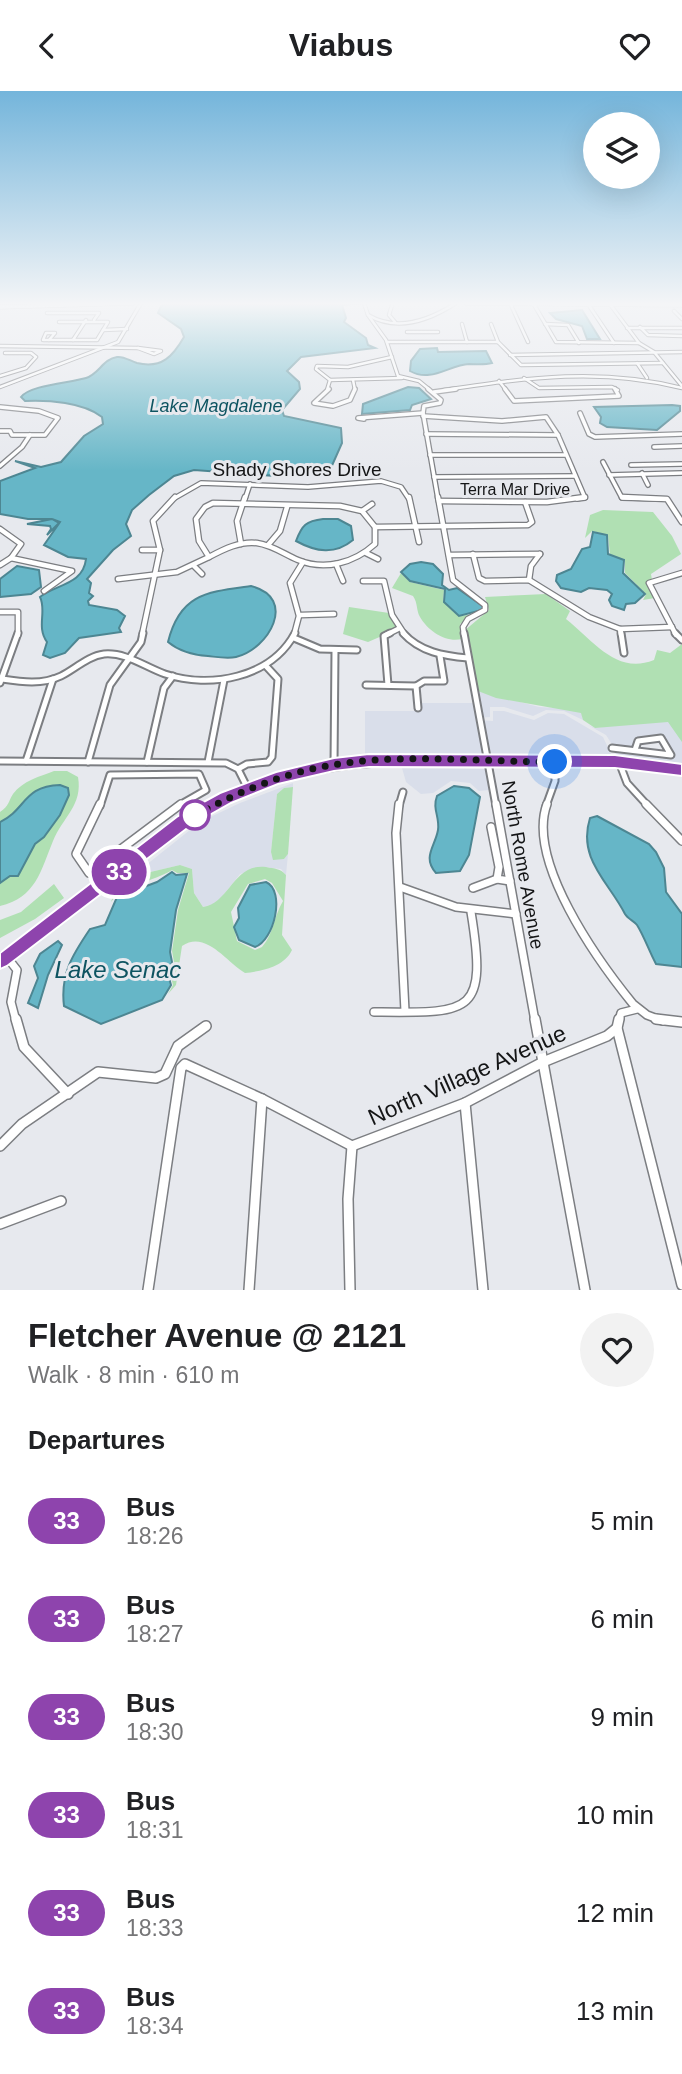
<!DOCTYPE html>
<meta charset="utf-8">
<style>
body{margin:0;font-family:Helvetica,sans-serif;background:#f2f2f2;color:#202124;height:100vh;display:flex;flex-direction:column;font-size:26px;white-space:nowrap}
*{box-sizing:border-box;margin:0}
p{font-size:23px;color:#757577}
.icon{flex:none;width:38px;height:38px;fill:none;stroke:currentColor;stroke-width:2;stroke-linecap:round;stroke-linejoin:round}
.map{position:relative;height:1199px;overflow:hidden}
.sheet{display:flex;flex-direction:column;background:#fff;flex:1}
.sheet>*{flex:none}
.badge{padding:0 14px;border-radius:23px;font-size:24px;line-height:46px}
.fabs{position:absolute;left:583px;top:21px;display:grid;gap:14px}
.fabs a{display:grid;place-items:center;width:77px;height:77px;border-radius:50%;background:#fff;box-shadow:0 7px 28px #0002;font-size:35px}
.you{position:absolute;width:35px;height:35px;margin:-18px;border:5px solid #fff;border-radius:50%;background:#1a73e8;box-shadow:0 0 0 10px #1a73e833}
.map>.badge{position:absolute;translate:-50% -50%;box-shadow:0 0 0 4px #fff}
h2{padding:0 28px;font-size:26px;line-height:63px}
.round{display:grid;place-items:center;flex:none;width:74px;height:74px;border-radius:37px;background:#f2f2f2}
.headline{display:flex;align-items:center;justify-content:space-between;height:119px;padding:0 28px}
h1{font-size:33px;font-weight:700;line-height:52px}
ul{padding:0;list-style:none}
li{display:flex;align-items:center;gap:21px;height:98px;padding:0 28px}
li div{flex:1}
li b{display:block;font-size:26px}
li em{font-style:normal}
li .badge{min-width:77px;font-weight:700;text-align:center}
header{display:flex;justify-content:space-between;align-items:center;height:91px;padding:0 28px;background:#fff;font-size:32px;font-weight:700}
.map>svg:first-child{display:block}
.built{fill:#d9deea}
.green{fill:#b0e0b3;fill-rule:evenodd}
.water{fill:#66b6c7;stroke:#4d8692;stroke-width:2}
.lines{fill:none;stroke-linecap:round;stroke-linejoin:round}
.minor-far5-casing{stroke:#7c7e82;stroke-width:4.5}
.minor-far4-casing{stroke:#7c7e82;stroke-width:6}
.minor-far3-casing{stroke:#7c7e82;stroke-width:7}
.minor-far2-casing{stroke:#7c7e82;stroke-width:9}
.minor-far1-casing{stroke:#7c7e82;stroke-width:10}
.minor-casing{stroke:#7c7e82;stroke-width:12}
.major-far2-casing{stroke:#7c7e82;stroke-width:5}
.major-far1-casing{stroke:#7c7e82;stroke-width:10}
.major-casing{stroke:#7c7e82;stroke-width:12}
.minor-far5{stroke:#fff;stroke-width:2.5}
.minor-far4{stroke:#fff;stroke-width:3.5}
.minor-far3{stroke:#fff;stroke-width:4.5}
.minor-far2{stroke:#fff;stroke-width:5}
.minor-far1{stroke:#fff;stroke-width:7}
.minor{stroke:#fff;stroke-width:9}
.major-far2{stroke:#fff;stroke-width:3.5}
.major-far1{stroke:#fff;stroke-width:7}
.major{stroke:#fff;stroke-width:9}
.line{fill:#8e44ad;stroke:#fff;stroke-width:2}
.walk{stroke:#141516;stroke-width:7;stroke-dasharray:0 12.6}
.stop-dot{fill:#fff;stroke:#8e44ad;stroke-width:3.5}
.labels{text-anchor:middle;dominant-baseline:central;stroke-width:6;stroke-linejoin:round;paint-order:stroke}
.far-street-label{font-size:16px;fill:#141516;stroke:#e7e9ee}
.far-water-label{font-size:18px;font-style:italic;fill:#0e5461;stroke:#e7e9ee}
.street-label{font-size:19px;fill:#141516;stroke:#e7e9ee}
.near-street-label{font-size:23px;fill:#141516;stroke:#e7e9ee}
.near-water-label{font-size:24px;font-style:italic;fill:#0e5461;stroke:#e7e9ee}
</style>
<header><svg class="icon" aria-label="back" viewBox="0 0 24 24"><path d="M15 5l-7 7 7 7"/></svg>Viabus<svg class="icon" aria-label="heart" viewBox="0 0 24 24"><path d="M12 20l-8-8c-3-5 5-10 8-4 3-6 11-1 8 4z"/></svg></header>
<div class="map">
<svg width="682" height="1199" viewBox="0 0 682 1199">
<rect width="100%" height="100%" fill="#e7e9ee"/>
<g class="built">
<path d="M478 600 539 616 557 617 560 611 580 614 583 629 564 620 546 619 533 625 504 616H490V626L476 627 477 629 493 630V620H504L534 629 548 622 564 623 603 646 612 665H365V620H422V612H480Z"/>
<path d="M663 628 682 639V672L616 665 615 659 671 666 663 647 636 649 633 657 613 655 606 644 588 634 595 637Z"/>
<path d="M402 677 488 678 491 702 489 699 479 700 470 692 451 690 433 702 421 703 406 691Z"/>
<path d="M293 692V696L284 697 277 703 271 761 272 765 284 768 288 763 286 784 281 778 262 776 240 783 217 812 203 816 194 802 192 778 180 774 142 783 136 782 200 731 240 712Z"/>
</g>
<g class="green">
<path d="M603 419 653 421 672 445 681 463 651 483 655 507 643 509 646 503 625 482V469L610 464 608 444 592 440 585 447 590 424Z"/>
<path d="M401 482 410 491 444 499 443 510 459 525 474 523 460 533 462 548C446 552 428 540 420 526 416 519 418 512 413 505L392 497Z"/>
<path d="M546 503 570 520 566 528C594 550 616 584 654 569L657 559 670 562 682 553V651L668 631 595 637 583 629 581 622 496 607 478 600 470 553 467 554 464 540 489 519 485 506Z"/>
<path d="M349 516 389 522 398 538 368 551 343 543Z"/>
<path d="M54 680H67L78 686C83 714 63 726 53 750 41 779 36 807 0 815V721C9 715 8 711 13 703 22 690 41 685 54 680Z"/>
<path d="M293 696 288 763 284 768 273 769 271 761 277 703 284 697Z"/>
<path d="M180 774 192 778 194 802 203 816C230 812 233 772 266 776 275 778 280 777 286 784L282 844 292 859C284 876 262 880 245 882 226 871 206 839 182 855L176 894 168 903 173 894 170 882 174 871 172 860 178 819 189 782H177L172 779C153 791 125 793 111 811L115 799 136 782 142 783ZM265 788 272 792 283 810C273 827 274 842 262 856L255 859 237 850 231 821 248 793Z"/>
<path d="M54 793 64 807 35 828 0 847V829L21 821Z"/>
</g>
<g class="water">
<path d="M169 212H362L342 214 346 227 344 231 366 247 368 254 375 257 301 266 287 280 299 291 300 298 282 319 284 325 341 337 342 352 330 379 290 386 194 379 174 385 149 404 132 419 126 433 131 445 113 459 87 488 91 492 89 502 93 505 88 510 89 514 117 519 125 525 119 537 121 541 79 547 65 562 50 567 43 564 47 551C36 536 47 520 40 506 56 493 83 494 86 468L68 466 44 454 60 431 52 428 59 432 47 444 51 438 50 435 27 433 52 428H28L0 423V390L35 377 15 370 41 376 61 371 84 345 103 333 102 326C83 311 48 309 25 310L21 306C30 294 69 292 86 287 99 283 103 268 117 266 124 265 130 270 137 272 162 278 173 265 184 246L181 238 158 222 161 215Z"/>
<path d="M582 219 600 248H587L582 235 556 228 550 222Z"/>
<path d="M437 257 438 261 486 260 492 272C484 274 477 273 469 273 449 274 431 292 410 280L411 270 420 258Z"/>
<path d="M408 296 419 297 431 308 412 314 410 319 362 323 363 313Z"/>
<path d="M672 314 680 315V320L657 339 607 336 600 332 601 326 594 316Z"/>
<path d="M323 428H338L351 435 353 449C335 464 316 461 296 450 302 434 306 430 323 428Z"/>
<path d="M593 441 607 444 608 463 624 469 623 482 645 503 635 512 626 513 624 519 612 515 609 509 612 503 607 499 589 497 581 501 561 497 556 490 557 484 571 478 582 458 590 456Z"/>
<path d="M421 471 433 473 443 483 442 494 449 499 457 497 484 516 482 519 459 525 444 511 445 498 410 490 401 481 410 473Z"/>
<path d="M17 475 39 479 41 496 31 503 0 506V488Z"/>
<path d="M251 495C298 507 269 558 236 566 227 568 217 566 208 565 193 564 180 561 168 551 180 502 208 501 251 495Z"/>
<path d="M60 694 68 697 69 704 60 724 44 746 35 753 18 785H10L0 792V731C26 719 23 695 60 694Z"/>
<path d="M454 695 469 697 480 706 469 764 460 780 436 782C422 766 435 756 438 739 440 726 432 718 437 705Z"/>
<path d="M597 725 649 753 656 761 664 777 666 801 682 823V876L656 873C649 860 644 845 637 834 634 830 628 828 625 823 609 791 577 768 590 727Z"/>
<path d="M172 781 176 784 187 783 176 819 170 861 172 871 168 883 171 894 162 909 101 933 64 915C60 883 73 863 90 838L105 834 117 806 157 791Z"/>
<path d="M266 791C286 800 274 850 255 856L239 849 234 836 239 827 238 817 250 794Z"/>
<path d="M58 850 62 854 48 884 38 917 28 912 38 887 34 875 40 863Z"/>
</g>
<g class="lines">
<g class="minor-far5-casing">
<g id="minor-far5">
<path d="M364 212 368 224C397 241 430 229 456 212"/>
<path d="M510 212 528 251"/>
<path d="M533 212 556 251 639 252"/>
<path d="M609 212 639 252 654 261 682 295"/>
<path d="M588 213 614 252"/>
<path d="M392 214 389 224 395 231"/>
<path d="M674 220 682 228"/>
<path d="M47 222H99L94 229"/>
<path d="M368 224 386 249 398 285 419 290 430 299"/>
<path d="M462 233 467 251"/>
<path d="M491 233 498 251 521 274 663 272"/>
<path d="M545 233 568 234 579 252"/>
<path d="M640 236 648 244 682 245"/>
<path d="M627 237H682"/>
<path d="M103 239 127 238"/>
<path d="M407 241H438"/>
<path d="M46 242H55L49 249H43Z"/>
<path d="M49 249H97L108 231H59"/>
<path d="M73 249 86 229"/>
<path d="M387 251H498"/>
<path d="M0 255 138 257"/>
<path d="M138 257 161 260 154 263Z"/>
<path d="M510 264 682 261"/>
<path d="M637 272 647 287"/>
<path d="M0 285 26 277 36 266 31 262H5"/>
<path d="M524 287 539 297 612 296 618 299"/>
<path d="M330 289 402 287"/>
<path d="M353 289 355 299"/>
<path d="M499 290 506 299"/>
<path d="M0 296 118 251 141 212"/>
<path d="M327 299 330 289 316 278 317 275 348 276 392 266"/>
<path d="M444 299C527 287 599 276 682 297"/>
</g>
</g>
<g class="minor-far4-casing">
<g id="minor-far4">
<path d="M329 298 314 312 333 315 350 309 355 298"/>
<path d="M428 298 441 309 440 312 424 315 423 322 438 408"/>
<path d="M505 298 514 310 619 305 615 298"/>
<path d="M434 301 456 298"/>
<path d="M0 316 39 320 58 327 45 344H12L10 340H0"/>
<path d="M580 322 589 343 595 346 682 343"/>
<path d="M423 325 502 330 546 326 558 344 585 407 577 408"/>
<path d="M364 328 358 327 423 322"/>
<path d="M426 343 558 344"/>
<path d="M654 356 682 355"/>
<path d="M430 364H565"/>
<path d="M603 371 622 407 659 408"/>
<path d="M631 374 682 373"/>
<path d="M0 375 22 356 30 344"/>
<path d="M642 382 648 394"/>
<path d="M609 384 682 382"/>
<path d="M434 386 575 385"/>
<path d="M173 408 201 392 308 396 381 390 401 396 409 408"/>
<path d="M245 408 250 393"/>
</g>
</g>
<g class="minor-far3-casing">
<g id="minor-far3">
<path d="M409 406 419 451"/>
<path d="M438 406 453 489 485 514V519L468 528 463 536 464 544"/>
<path d="M622 406 667 408 682 431"/>
<path d="M439 410 547 411 585 406"/>
<path d="M213 412 340 415 362 420 375 436V453C354 472 325 480 298 469 284 463 272 454 257 452 240 450 224 458 209 466L199 450 196 428 205 416Z"/>
<path d="M362 420 372 413"/>
<path d="M375 436 528 434 532 431 525 411"/>
<path d="M0 438 21 453 11 467 0 474"/>
<path d="M241 453 237 430 245 406"/>
<path d="M268 454 280 440 287 416"/>
<path d="M142 459H160"/>
<path d="M366 462 378 468"/>
<path d="M473 463 479 487 485 490 529 489 589 526 620 538 672 536"/>
<path d="M449 464 540 463"/>
<path d="M11 467 72 480 44 500"/>
<path d="M336 473 343 490"/>
<path d="M194 475 202 483"/>
<path d="M118 488 177 481 209 466"/>
<path d="M529 489 531 475 540 463"/>
<path d="M363 490H384L392 524 405 544"/>
<path d="M0 521H18V544"/>
<path d="M301 524 334 523"/>
<path d="M620 538 621 544"/>
<path d="M142 544 160 459 153 430 175 406"/>
<path d="M294 544 299 525 290 492 303 471"/>
<path d="M386 544 398 538"/>
<path d="M676 544 649 492 682 482"/>
</g>
</g>
<g class="minor-far2-casing">
<g id="minor-far2">
<path d="M403 542C420 561 444 565 468 567"/>
<path d="M464 542 496 715"/>
<path d="M621 542 624 562"/>
<path d="M675 542 682 549"/>
<path d="M294 547 320 558 357 559"/>
<path d="M2 588C22 591 42 594 61 585 75 578 88 565 104 563 126 561 145 576 165 583 210 598 271 587 295 542"/>
<path d="M0 592 18 542"/>
<path d="M366 594 416 595 424 590H444L440 565"/>
<path d="M388 594 384 545 390 542"/>
<path d="M416 595 418 617"/>
<path d="M612 657 671 664 661 647 638 650 635 659"/>
<path d="M0 670 226 672 238 678 248 698"/>
<path d="M26 670 53 588"/>
<path d="M88 671 110 594 141 551 143 542"/>
<path d="M147 671 164 597 173 585"/>
<path d="M208 671 224 589"/>
<path d="M619 671 627 692 648 715"/>
<path d="M334 673 335 559"/>
<path d="M238 678 247 673 268 671 272 666 278 588 266 575"/>
<path d="M100 715 110 684 199 683 206 699 178 715"/>
<path d="M399 715 403 701"/>
<path d="M546 715 555 690V671"/>
</g>
</g>
<g class="minor-far1-casing">
<g id="minor-far1">
<path d="M100 713 76 763 89 782 181 713"/>
<path d="M399 713 396 742 405 920"/>
<path d="M496 713 535 930"/>
<path d="M547 713C526 770 598 870 633 913L647 924 663 930"/>
<path d="M646 713 682 750"/>
<path d="M491 736 499 776 497 788 510 790"/>
<path d="M400 796 456 816 516 823"/>
<path d="M473 797 497 788"/>
<path d="M6 865 17 879 11 911 16 930"/>
<path d="M374 921C471 922 488 925 471 821"/>
<path d="M619 930 621 922 637 918"/>
</g>
</g>
<g class="minor-casing">
<g id="minor">
<path d="M16 928 24 956 68 1003"/>
<path d="M535 928 585 1199"/>
<path d="M619 928 617 937 682 1194"/>
<path d="M656 928 682 931"/>
<path d="M465 1012 483 1199"/>
<path d="M0 1055 22 1033 98 981 156 987 165 983 178 955 206 935"/>
<path d="M0 1133 61 1110"/>
<path d="M148 1199 181 977 185 973 262 1008 352 1055 465 1012 543 971 607 945 617 937"/>
<path d="M249 1199 262 1008"/>
<path d="M350 1199 348 1108 352 1055"/>
</g>
</g>
<g class="major-far2-casing">
<g id="major-far2">
<path d="M465 212 682 214"/>
<path d="M0 216 133 212"/>
</g>
</g>
<g class="major-far1-casing">
<path id="major-far1" d="M210 715C301 667 386 670 485 670 554 670 614 670 682 679"/>
</g>
<g class="major-casing">
<path id="major" d="M0 868C75 822 136 754 214 713"/>
</g>
<use href="#minor-far5" class="minor-far5"/>
<use href="#minor-far4" class="minor-far4"/>
<use href="#minor-far3" class="minor-far3"/>
<use href="#minor-far2" class="minor-far2"/>
<use href="#minor-far1" class="minor-far1"/>
<use href="#minor" class="minor"/>
<use href="#major-far2" class="major-far2"/>
<use href="#major-far1" class="major-far1"/>
<use href="#major" class="major"/>
</g>
<linearGradient id="sky" x2="0" y2="1"><stop stop-color="#74b5db"/><stop offset="0.56" stop-color="#f4f5f7"/><stop offset="1" stop-color="#f4f5f7" stop-opacity="0"/></linearGradient>
<rect width="682" height="380" fill="url(#sky)"/>
<path class="line" d="M369 663 615 664 682 673V685L615 677 369 676 334 680 278 693 231 712 190 735 7 875 0 878V862L178 725 220 702 276 681 334 667Z"/>
<g class="lines">
<path class="walk" d="M195 724 190 727C239 700 289 679 346 672 409 663 490 671 555 671"/>
</g>
<circle class="stop-dot" cx="195" cy="724" r="14"/>
<g class="labels">
<g class="far-street-label">
<text x="515" y="398">Terra Mar Drive</text>
</g>
<g class="far-water-label">
<text x="216" y="315">Lake Magdalene</text>
</g>
<g class="street-label">
<text x="297" y="378">Shady Shores Drive</text>
<text transform="translate(523 774) rotate(80)">North Rome Avenue</text>
</g>
<g class="near-street-label">
<text transform="translate(467 984) rotate(-24)">North Village Avenue</text>
</g>
<g class="near-water-label">
<text x="118" y="878">Lake Senac</text>
</g>
</g>
</svg>
<div class="fabs">
<a><svg class="icon" aria-label="layers" viewBox="0 0 24 24"><path d="M12 4l9 5-9 5-9-5zM3 14l9 5 9-5"/></svg></a>
</div>
<div class="you" style="left:555px;top:671px"></div>
<b class="badge" style="left:119px;top:781px;background:#8e44ad;color:#fff">33</b>
</div>
<section class="sheet">
<div class="headline"><div><h1>Fletcher Avenue @ 2121</h1><p>Walk · 8 min · 610 m</p></div><a class="round"><svg class="icon" aria-label="heart" viewBox="0 0 24 24"><path d="M12 20l-8-8c-3-5 5-10 8-4 3-6 11-1 8 4z"/></svg></a></div>
<h2>Departures</h2>
<ul>
<li><span class="badge" style="background:#8e44ad;color:#fff">33</span><div><b>Bus</b><p>18:26</p></div><em>5 min</em></li>
<li><span class="badge" style="background:#8e44ad;color:#fff">33</span><div><b>Bus</b><p>18:27</p></div><em>6 min</em></li>
<li><span class="badge" style="background:#8e44ad;color:#fff">33</span><div><b>Bus</b><p>18:30</p></div><em>9 min</em></li>
<li><span class="badge" style="background:#8e44ad;color:#fff">33</span><div><b>Bus</b><p>18:31</p></div><em>10 min</em></li>
<li><span class="badge" style="background:#8e44ad;color:#fff">33</span><div><b>Bus</b><p>18:33</p></div><em>12 min</em></li>
<li><span class="badge" style="background:#8e44ad;color:#fff">33</span><div><b>Bus</b><p>18:34</p></div><em>13 min</em></li>
</ul>
</section>
